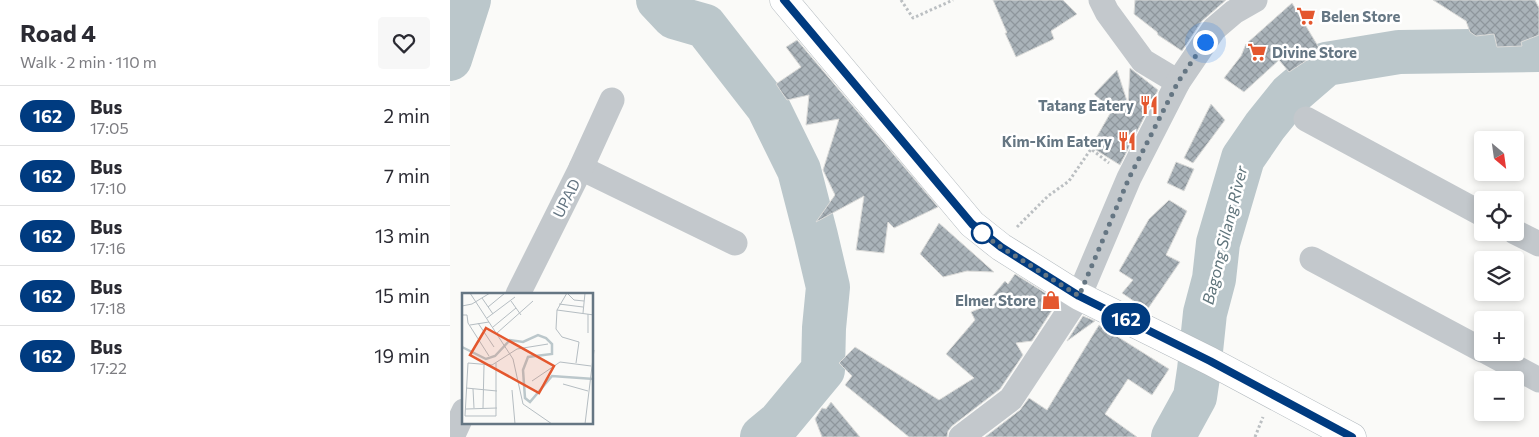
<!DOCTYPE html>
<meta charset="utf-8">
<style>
body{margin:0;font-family:Commissioner,sans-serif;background:#f7f7f7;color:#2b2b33;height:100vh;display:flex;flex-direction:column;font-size:19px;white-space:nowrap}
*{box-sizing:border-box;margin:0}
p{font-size:16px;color:#7c7c81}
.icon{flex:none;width:28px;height:28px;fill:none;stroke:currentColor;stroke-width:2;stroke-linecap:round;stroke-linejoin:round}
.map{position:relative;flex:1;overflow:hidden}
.side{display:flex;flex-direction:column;background:#fff;width:450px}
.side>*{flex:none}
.badge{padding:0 10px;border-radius:16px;font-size:18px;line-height:32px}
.needle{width:32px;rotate:151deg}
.buttons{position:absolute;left:1024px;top:131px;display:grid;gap:10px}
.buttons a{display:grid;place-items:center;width:50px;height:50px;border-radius:5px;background:#fff;box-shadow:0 2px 8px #0003;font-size:25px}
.you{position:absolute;width:25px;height:25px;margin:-12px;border:4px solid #fff;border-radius:50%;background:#1a73e8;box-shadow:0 0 0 8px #1a73e833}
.map>.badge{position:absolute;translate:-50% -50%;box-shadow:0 0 0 2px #fff}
.round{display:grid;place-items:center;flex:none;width:52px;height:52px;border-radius:5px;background:#f7f7f7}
.summary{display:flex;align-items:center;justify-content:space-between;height:85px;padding:0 20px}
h1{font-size:24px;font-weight:700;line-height:38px}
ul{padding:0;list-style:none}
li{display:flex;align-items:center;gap:15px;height:60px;padding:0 20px;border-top:1px solid #e1e1e2}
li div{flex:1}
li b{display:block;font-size:19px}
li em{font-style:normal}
li .badge{min-width:55px;font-weight:700;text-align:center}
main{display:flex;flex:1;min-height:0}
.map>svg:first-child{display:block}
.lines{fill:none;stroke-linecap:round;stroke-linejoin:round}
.river{stroke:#bbc7cb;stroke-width:44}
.building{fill:url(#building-cross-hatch);stroke:#dcdcda}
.secondary-casing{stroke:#b3babf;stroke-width:29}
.path{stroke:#bbbfc2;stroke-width:3;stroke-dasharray:2.5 2.5;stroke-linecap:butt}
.street{stroke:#c3c8cc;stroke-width:25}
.secondary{stroke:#fff;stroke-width:28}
.line-casing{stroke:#fff;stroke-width:11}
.line{stroke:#003b80;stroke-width:8}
.walk{stroke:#657683;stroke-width:5;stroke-dasharray:0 9}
.stop-dot{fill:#fff;stroke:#003b80;stroke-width:2.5}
.labels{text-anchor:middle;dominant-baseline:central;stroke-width:5;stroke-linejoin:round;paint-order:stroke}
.poi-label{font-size:15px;font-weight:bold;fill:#657683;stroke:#fff;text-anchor:end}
.street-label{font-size:15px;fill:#657683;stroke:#fff}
.water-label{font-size:16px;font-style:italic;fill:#60757c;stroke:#fff}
.inset-river{fill:none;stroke:#bbc7cb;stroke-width:2.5}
.inset-road{fill:none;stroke:#b5bdc2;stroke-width:1}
.view{fill:#e4572e;fill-opacity:0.15;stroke:#e4572e;stroke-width:2.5}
.inset-edge{fill:none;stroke:#657683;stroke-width:2.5}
</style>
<main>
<section class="side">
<div class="summary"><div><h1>Road 4</h1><p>Walk · 2 min · 110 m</p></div><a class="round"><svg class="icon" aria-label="heart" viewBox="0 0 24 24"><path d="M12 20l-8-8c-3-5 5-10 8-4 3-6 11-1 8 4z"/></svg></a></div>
<ul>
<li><span class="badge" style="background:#003b80;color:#fff">162</span><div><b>Bus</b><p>17:05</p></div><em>2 min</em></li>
<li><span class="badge" style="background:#003b80;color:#fff">162</span><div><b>Bus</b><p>17:10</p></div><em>7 min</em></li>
<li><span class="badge" style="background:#003b80;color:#fff">162</span><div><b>Bus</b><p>17:16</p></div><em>13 min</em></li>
<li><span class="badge" style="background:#003b80;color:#fff">162</span><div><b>Bus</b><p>17:18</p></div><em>15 min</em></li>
<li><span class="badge" style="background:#003b80;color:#fff">162</span><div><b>Bus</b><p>17:22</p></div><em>19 min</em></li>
</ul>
</section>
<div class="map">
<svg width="1089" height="437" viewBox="0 0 1089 437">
<defs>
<pattern id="building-cross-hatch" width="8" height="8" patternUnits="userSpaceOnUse" patternTransform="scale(1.25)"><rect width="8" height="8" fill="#aab3b9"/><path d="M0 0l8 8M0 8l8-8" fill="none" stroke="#8e969c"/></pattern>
</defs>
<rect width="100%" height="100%" fill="#fafaf8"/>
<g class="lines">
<g class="river">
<path d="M208 0 224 17 255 26 318 107 349 170 366 236 378 287 374 328 373 370 329 423 312 437"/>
<path d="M0 59 19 0"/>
<path d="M723 437 745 397 749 370 755 313 764 279 768 243 793 158 815 126 840 95 876 64 949 52 1089 50"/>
</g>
</g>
<g class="building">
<path d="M543 0H613L627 14 601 31 604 39 566 57 555 33H557Z"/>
<path d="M685 0H776L752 21 732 51 708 35 707 32 684 14Z"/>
<path d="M983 0H1085L1089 8V35L1071 42 1072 46 1047 47 1044 34 1026 36 1020 32 1016 21Z"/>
<path d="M842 3 871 51 839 72 829 60 794 92 774 78 791 56 796 44Z"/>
<path d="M347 40 488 207 444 228 438 222 434 253 406 250 414 196 366 222 385 195 373 170 389 119 356 125 359 95 337 100 326 84 351 67 336 47Z"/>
<path d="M680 68 708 90 670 165 641 147 662 110 644 94 667 70 678 104Z"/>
<path d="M761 104 775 120 743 163 734 158Z"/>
<path d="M726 162 744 169 734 191 717 183Z"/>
<path d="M719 200 737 211 716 255 730 262 697 310 672 293 683 280 669 271 699 219Z"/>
<path d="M489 223 544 272 517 271 493 277 470 254Z"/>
<path d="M565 274 608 301 582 341 566 343 573 355 550 389 502 426 498 431 497 437H459L395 385 402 376 389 363 405 347 489 400 524 378 496 354 525 320 521 312 533 307 555 281 558 284Z"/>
<path d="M633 316 645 321 617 341Z"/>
<path d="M649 325 719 369 702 395 678 379 655 414 687 437H535L570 410 579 398 597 410Z"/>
<path d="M381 402 410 437H372L365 419 372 408 376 409Z"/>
</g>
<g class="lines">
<g class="secondary-casing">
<path id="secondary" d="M334 0 522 224 551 247 629 296 760 361 902 437"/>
</g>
<g class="path">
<path d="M451 0 463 18 503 0"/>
<path d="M567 227 598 196 619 181 641 149 659 163"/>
<path d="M805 437 813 417"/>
</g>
<g class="street">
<path d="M651 0 657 12 693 61 728 82"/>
<path d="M856 119 1032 214"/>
<path d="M131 168 285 243"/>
<path d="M1065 232 1089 244"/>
<path d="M862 259 1032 350"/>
<path d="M68 294 131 168 162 100"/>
<path d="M1037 352 1089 380"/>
<path d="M2 437 14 411"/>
<path d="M511 437 561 399 629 296 679 178 728 82 764 29 784 12 805 0"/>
</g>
<use href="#secondary" class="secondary"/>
</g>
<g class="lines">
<g class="line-casing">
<path id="line" d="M334 0 522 224 551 247 629 296 760 361 902 437"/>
</g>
<use href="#line" class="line"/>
<path class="walk" d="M532 233 530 232 551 247 629 296 679 178 728 82 755 42"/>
</g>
<defs>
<g id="supermarket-bare" transform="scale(1.5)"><path d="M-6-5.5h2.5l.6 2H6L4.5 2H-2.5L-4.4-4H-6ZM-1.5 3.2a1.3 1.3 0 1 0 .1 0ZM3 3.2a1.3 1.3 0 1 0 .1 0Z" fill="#e4572e" stroke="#fff" stroke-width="2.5" paint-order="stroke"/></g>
<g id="restaurant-bare" transform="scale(1.5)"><path d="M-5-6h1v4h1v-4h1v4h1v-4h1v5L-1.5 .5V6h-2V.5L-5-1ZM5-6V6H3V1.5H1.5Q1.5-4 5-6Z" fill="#e4572e" stroke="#fff" stroke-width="2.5" paint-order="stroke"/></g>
<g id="shop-bare" transform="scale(1.5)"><path d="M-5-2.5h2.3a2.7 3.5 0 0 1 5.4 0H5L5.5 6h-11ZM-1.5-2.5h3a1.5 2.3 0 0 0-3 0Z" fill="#e4572e" stroke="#fff" stroke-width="2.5" paint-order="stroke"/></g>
</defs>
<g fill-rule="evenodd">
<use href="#supermarket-bare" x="856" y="16"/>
<use href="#supermarket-bare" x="807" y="52"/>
<use href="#restaurant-bare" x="699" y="105"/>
<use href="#restaurant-bare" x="677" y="141"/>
<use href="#shop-bare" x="601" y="300"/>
</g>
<circle class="stop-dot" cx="532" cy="233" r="10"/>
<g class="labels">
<g class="poi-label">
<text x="871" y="16" text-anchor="start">Belen Store</text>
<text x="822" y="52" text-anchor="start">Divine Store</text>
<text x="684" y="105">Tatang Eatery</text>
<text x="662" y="141">Kim-Kim Eatery</text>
<text x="586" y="300">Elmer Store</text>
</g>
<g class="street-label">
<text transform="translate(116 198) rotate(-63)">UPAD</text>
</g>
<g class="water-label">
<text transform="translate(774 235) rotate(-76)">Bagong Silang River</text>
</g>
</g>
<g transform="translate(12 293)">
<rect width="131" height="131" fill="#fafaf8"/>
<path class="inset-river" d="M0 54 24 66 33 63 48 47 61 49 76 42 84 45 90 51V61L66 64 61 77 63 105 68 109 90 83 132 86"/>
<path class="inset-road" d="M8 0 51 66 61 111 90 131M105 0 112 7 122 8M20 5 31 21M49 8 59 22M97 11 121 14M0 13 10 11 28 0M26 14 43 0M95 17 105 0M121 20 123 0M126 21V40M0 22H5L6 30 27 63M25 25 53 4M16 30 32 54M8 32 27 29M31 34 54 15M35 40 71 8M34 70V123H3L6 70 30 72 55 56 86 51M114 70 117 49 100 44 94 36 95 17 132 22M70 88 98 69 129 73M101 91 126 98M4 95 35 98M11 96 12 115M50 97 53 131M21 115 22 72M4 116 35 115M123 131 132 57"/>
<path class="view" d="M24 35 92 73 77 100 8 62Z"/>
<rect width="131" height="131" class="inset-edge"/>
</g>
</svg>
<div class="buttons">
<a><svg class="needle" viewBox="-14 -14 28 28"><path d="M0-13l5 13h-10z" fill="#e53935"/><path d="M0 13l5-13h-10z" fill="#7c7c81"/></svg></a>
<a><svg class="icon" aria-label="locate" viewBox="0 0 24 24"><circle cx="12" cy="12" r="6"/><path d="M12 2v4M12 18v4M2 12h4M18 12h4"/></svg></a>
<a><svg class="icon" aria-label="layers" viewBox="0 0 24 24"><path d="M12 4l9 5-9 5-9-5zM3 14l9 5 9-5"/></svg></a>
<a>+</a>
<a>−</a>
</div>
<div class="you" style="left:755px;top:42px"></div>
<b class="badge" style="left:676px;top:319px;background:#003b80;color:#fff">162</b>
</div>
</main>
